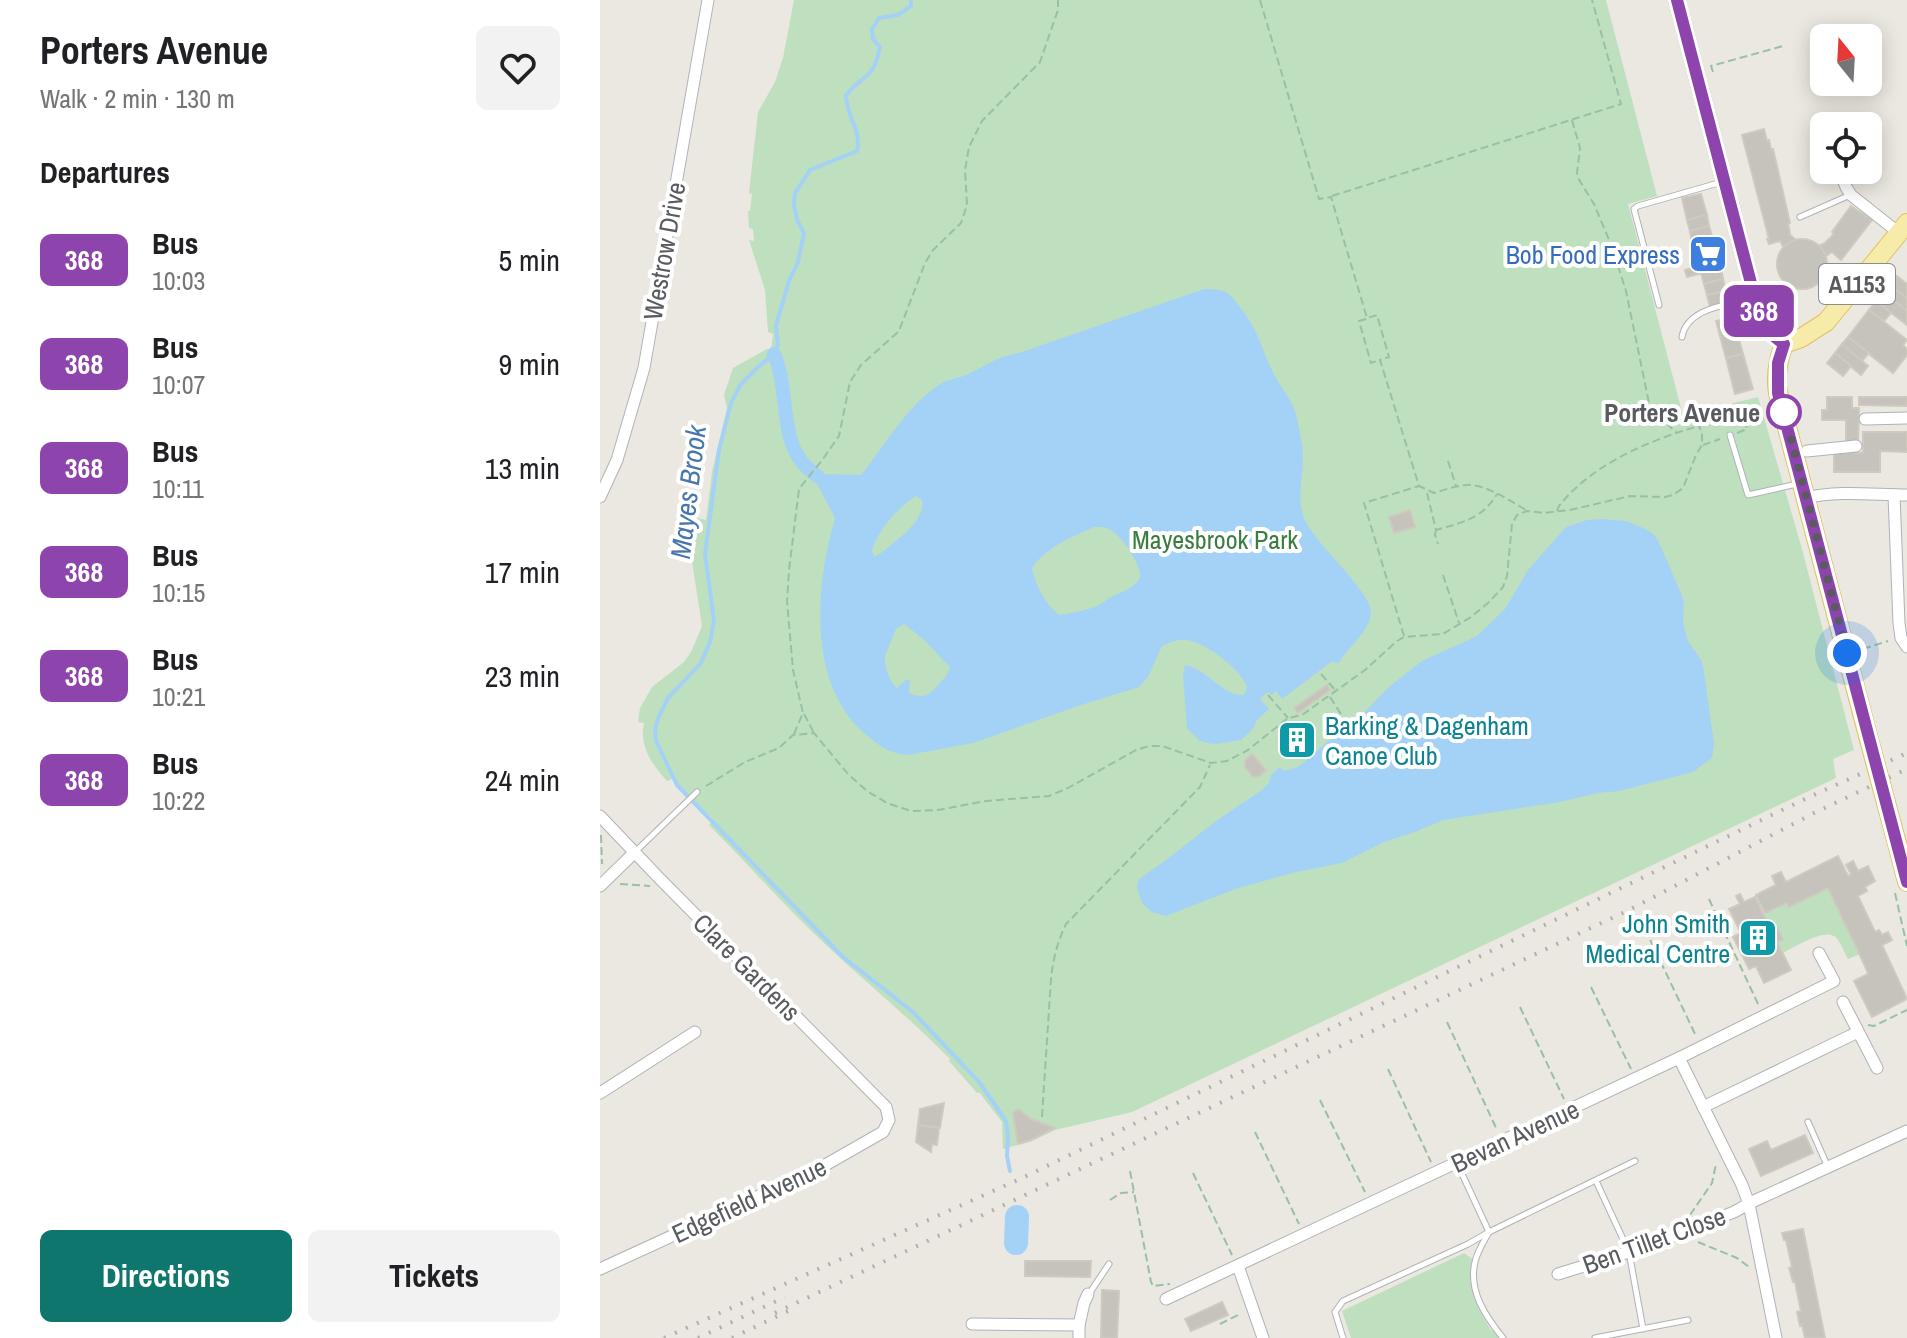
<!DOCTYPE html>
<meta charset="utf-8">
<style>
body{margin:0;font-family:"Archivo Narrow",sans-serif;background:#f2f2f2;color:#202124;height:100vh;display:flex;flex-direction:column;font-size:30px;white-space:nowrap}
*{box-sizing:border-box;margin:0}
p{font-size:26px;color:#757577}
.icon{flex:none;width:44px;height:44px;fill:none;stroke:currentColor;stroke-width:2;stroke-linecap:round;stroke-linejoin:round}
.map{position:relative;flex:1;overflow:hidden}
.sheet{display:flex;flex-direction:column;background:#fff;width:600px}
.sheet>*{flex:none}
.badge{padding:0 16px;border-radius:12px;font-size:28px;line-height:52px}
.needle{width:52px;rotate:342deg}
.fabs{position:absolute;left:1210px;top:24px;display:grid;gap:16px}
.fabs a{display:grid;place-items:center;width:72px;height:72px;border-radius:12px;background:#fff;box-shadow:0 4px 20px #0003;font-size:40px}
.you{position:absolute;width:40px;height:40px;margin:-20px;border:6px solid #fff;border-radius:50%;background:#1a73e8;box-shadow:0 0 0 12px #1a73e833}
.map>.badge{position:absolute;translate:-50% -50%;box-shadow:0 0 0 4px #fff}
h2{padding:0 40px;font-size:30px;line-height:72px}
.round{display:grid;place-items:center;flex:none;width:84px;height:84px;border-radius:12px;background:#f2f2f2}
.headline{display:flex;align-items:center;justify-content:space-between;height:136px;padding:0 40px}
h1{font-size:38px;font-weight:700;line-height:60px}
.button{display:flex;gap:16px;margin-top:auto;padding:16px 40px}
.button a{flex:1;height:92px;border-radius:12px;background:#0f766e;color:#fff;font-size:32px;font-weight:700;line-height:92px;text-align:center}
.button a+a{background:#f2f2f2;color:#202124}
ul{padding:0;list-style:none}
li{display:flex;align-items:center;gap:24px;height:104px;padding:0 40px}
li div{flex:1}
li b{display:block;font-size:30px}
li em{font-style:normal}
li .badge{min-width:88px;font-weight:700;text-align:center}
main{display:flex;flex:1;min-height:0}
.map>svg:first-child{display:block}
.green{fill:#bee0bf}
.water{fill:#a4d1f6;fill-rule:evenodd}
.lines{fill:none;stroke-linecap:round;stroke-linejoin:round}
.stream{stroke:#a4d1f6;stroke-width:4}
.canal{stroke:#a4d1f6;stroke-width:14}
.river{stroke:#a4d1f6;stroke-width:24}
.building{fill:#c6c2bc;stroke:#cecabf;stroke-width:2}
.lane-casing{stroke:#b1b2b7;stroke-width:7}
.street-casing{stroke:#b1b2b7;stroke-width:13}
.secondary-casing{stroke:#b0b2b6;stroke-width:18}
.primary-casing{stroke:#e3c160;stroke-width:20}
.path{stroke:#99c0a4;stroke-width:2;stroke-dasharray:8 4;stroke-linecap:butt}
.lane{stroke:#fff;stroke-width:5}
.street{stroke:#fff;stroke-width:11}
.secondary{stroke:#fff;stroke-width:16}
.primary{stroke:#f6eba9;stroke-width:18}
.rail{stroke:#afafb0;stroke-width:4;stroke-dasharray:2 10;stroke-linecap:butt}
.primary-bridge-casing{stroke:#e3c160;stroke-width:20;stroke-linecap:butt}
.primary-bridge{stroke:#f6eba9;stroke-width:18}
.line-casing{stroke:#fff;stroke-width:18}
.line{stroke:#8e44ad;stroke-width:12}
.walk{stroke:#595b5f;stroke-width:8;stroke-dasharray:0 14.4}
.stop-dot{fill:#fff;stroke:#8e44ad;stroke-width:4}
.labels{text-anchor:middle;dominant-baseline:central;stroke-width:8;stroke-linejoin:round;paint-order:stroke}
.shield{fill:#fff;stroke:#8b8c8f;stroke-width:2}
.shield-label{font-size:24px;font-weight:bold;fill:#595b5f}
.street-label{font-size:26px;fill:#595b5f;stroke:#fff}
.shop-label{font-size:26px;fill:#366cbe;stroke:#fff;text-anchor:end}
.stop-label{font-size:26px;font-weight:bold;fill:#595b5f;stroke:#fff;text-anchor:end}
.park-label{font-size:26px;fill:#3b7c3f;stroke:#fff}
.culture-label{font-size:26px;fill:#0d838f;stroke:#fff;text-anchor:start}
.water-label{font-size:28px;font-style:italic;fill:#4777ae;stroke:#fff}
</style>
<main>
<section class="sheet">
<div class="headline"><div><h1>Porters Avenue</h1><p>Walk · 2 min · 130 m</p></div><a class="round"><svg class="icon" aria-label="heart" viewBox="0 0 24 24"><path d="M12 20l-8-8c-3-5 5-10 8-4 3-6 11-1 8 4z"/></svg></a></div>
<h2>Departures</h2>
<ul>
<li><span class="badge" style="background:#8e44ad;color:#fff">368</span><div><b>Bus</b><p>10:03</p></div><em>5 min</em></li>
<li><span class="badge" style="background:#8e44ad;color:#fff">368</span><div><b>Bus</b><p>10:07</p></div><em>9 min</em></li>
<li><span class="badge" style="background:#8e44ad;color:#fff">368</span><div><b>Bus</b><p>10:11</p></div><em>13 min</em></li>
<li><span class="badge" style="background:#8e44ad;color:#fff">368</span><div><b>Bus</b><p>10:15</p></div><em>17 min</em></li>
<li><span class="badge" style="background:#8e44ad;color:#fff">368</span><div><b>Bus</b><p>10:21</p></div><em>23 min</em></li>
<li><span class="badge" style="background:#8e44ad;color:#fff">368</span><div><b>Bus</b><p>10:22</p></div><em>24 min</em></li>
</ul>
<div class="button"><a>Directions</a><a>Tickets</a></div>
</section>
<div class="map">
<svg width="1307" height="1338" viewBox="0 0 1307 1338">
<rect width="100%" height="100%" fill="#eae8e0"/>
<g class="green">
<path d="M194 0H1006L1057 196 1028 204 1083 416 1158 397 1202 549 1254 750 1233 759 1236 778 532 1112 455 1130 432 1141 403 1149 402 1122 379 1092 377 1093 349 1061 350 1059C310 1018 265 982 224 943 184 906 148 864 109 825L113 819 72 779 67 781C52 764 39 747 44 723L38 722 40 708 52 687 84 662 91 652 102 626 91 555 97 518 106 520 112 472 127 408 124 395 133 368 167 349 171 350 173 334 168 332 165 290 149 240 154 241 153 229 149 228 148 211H150L152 194 149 193 158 112 175 82 183 58Z"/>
<path d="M1228 888 1260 954 1248 959C1244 953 1240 939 1234 936 1223 929 1194 947 1183 953L1177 942 1182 940 1177 928 1171 930 1163 914Z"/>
<path d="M864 1253 874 1260 873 1290 877 1305 890 1329 896 1333 899 1338H751L742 1311Z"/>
</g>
<g class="water">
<path d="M604 289C611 289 621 289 627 293 632 296 636 303 640 307 658 329 661 348 673 372 679 385 689 396 694 409 698 420 700 434 702 445 706 470 695 495 704 518 714 543 771 591 771 612 770 632 748 646 739 663L731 662 682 699 676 691 672 695 668 692 660 699 669 709 656 721 653 729 641 740 616 744 607 743 599 740 587 728 583 675 585 665C608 669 621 696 644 695L647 687C641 669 606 643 587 640 578 639 570 642 562 646L548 677 539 687 481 705 373 743 308 755C292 754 282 748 270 738 206 689 215 587 235 518L215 480 217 476 221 474 261 475C285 445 310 401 344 382 352 378 360 378 368 374 389 364 395 357 419 353ZM316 496 322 500C325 519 303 535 290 546 284 550 282 554 274 556L272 551C277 531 298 507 316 496ZM494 527C500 527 507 527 512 531 521 536 545 569 539 579 533 588 522 592 513 596 507 599 502 604 497 606 485 611 472 613 459 615 446 605 435 585 432 568 446 547 472 537 494 527ZM304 624 323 639 350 667C348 675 345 677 339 684 328 696 325 699 309 693L310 681 307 679 297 688C289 681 284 666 285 656L296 629Z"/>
<path d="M1001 519 1026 521 1043 528 1054 534 1063 551 1082 596 1084 603 1083 622 1085 630 1088 641 1101 660 1103 666 1114 743 1112 758 1093 772 1019 791 998 793 960 802 843 820 815 832 784 842 742 863 696 872 635 889 566 916 552 912 542 903 537 888 538 881 542 877 566 860 616 821 662 790 669 783 671 775 680 767 684 771 698 767 726 743 752 725 790 686 822 661 877 636 905 609 928 570 966 527 987 520Z"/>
</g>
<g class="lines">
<path class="stream" d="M311 0V6L298 15 279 18 272 29 273 39 280 47C274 80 264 73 246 95 246 117 262 129 257 151L210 170 195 193 194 206 197 220 204 233 198 262 189 281 179 315 176 326 178 344 174 354 157 368 141 384 131 403 119 450 105 554 114 621 110 642 101 663 68 698 59 716 55 729 56 741 77 785 243 957 313 1012 379 1082 406 1121 408 1135 407 1156 410 1171"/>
<path class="canal" d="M174 354C188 385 181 432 199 458 204 466 211 471 217 476"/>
<path class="river" d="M416 1243 417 1217"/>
</g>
<g class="building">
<path d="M1164 129 1167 141 1169 140 1171 150 1173 149 1190 223 1188 224 1190 233 1189 234 1196 240 1184 248 1180 241 1169 244 1167 239H1169L1142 135Z"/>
<path d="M1101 194 1107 215 1087 220 1082 198Z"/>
<path d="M1251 206 1272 220 1241 260 1232 252 1226 256 1219 246 1225 243 1234 234 1232 232Z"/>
<path d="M1107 215 1109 226 1090 231 1087 220Z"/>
<path d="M1109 226 1112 236 1092 242 1090 231Z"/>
<path d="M1112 236 1116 248 1095 254 1092 242Z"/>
<circle cx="1202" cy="264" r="25"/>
<path d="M1116 248 1118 257 1098 262 1095 254Z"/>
<path d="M1118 257 1121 268 1087 277 1085 270 1099 266 1098 262Z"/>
<path d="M1121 268 1123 279 1104 284 1101 273Z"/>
<path d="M1297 276 1307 284V298L1290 285Z"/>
<path d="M1123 279 1126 291 1107 295 1104 284Z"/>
<path d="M1290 285 1307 298V311L1283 293Z"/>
<path d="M1126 291 1129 302 1110 307 1107 295Z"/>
<path d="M1283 293 1307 311V325L1276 301Z"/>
<path d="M1276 301 1291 313 1284 321 1269 310Z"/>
<path d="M1269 310 1307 340 1303 345 1307 349V355L1293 373 1248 337Z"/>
<path d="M1133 317 1143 354 1126 358 1116 321Z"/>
<path d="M1248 337 1269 353 1262 361 1242 344Z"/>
<path d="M1242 344 1268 366 1261 375 1235 353Z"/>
<path d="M1235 353 1251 366 1243 376 1227 363Z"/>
<path d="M1143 354 1153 389 1135 394 1126 358Z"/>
<path d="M1227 397H1252V408H1259L1258 441H1246V420H1222V410H1227Z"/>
<path d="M1259 397H1307V406L1259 405Z"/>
<path d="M1263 432H1307V452L1280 451V472H1234V453H1263Z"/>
<path d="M810 510 815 527 794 533 789 517Z"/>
<path d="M727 685 730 690 698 713 694 708Z"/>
<path d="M695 725 701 734 708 729 712 734 695 746 685 732Z"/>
<path d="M652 754 666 770 660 776 653 777 645 767V760Z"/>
<path d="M1238 856 1248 876 1251 874 1246 865 1253 861 1258 871 1268 866 1275 881 1265 887 1267 891 1258 896 1275 932 1279 930 1282 935 1288 932 1292 940 1282 945 1307 999 1272 1017 1254 981 1268 974 1265 966 1228 888 1189 907 1187 903 1165 913 1156 895 1176 885 1172 876 1181 872 1186 882Z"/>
<path d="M1140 894 1144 902 1155 897 1171 930 1177 927 1183 940 1177 942 1191 970 1164 983 1156 966 1149 969 1133 937 1141 933 1129 909 1140 904 1136 896Z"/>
<path d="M344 1103 340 1128 318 1125 320 1109Z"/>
<path d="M418 1109 431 1119 455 1128 431 1140 418 1144 413 1113Z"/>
<path d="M318 1125 339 1128 337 1145 332 1144 331 1152 316 1142Z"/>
<path d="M1205 1135 1213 1153 1161 1176 1149 1149 1167 1141 1171 1150Z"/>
<path d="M1203 1229 1225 1338H1205L1202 1325 1200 1326 1197 1312 1201 1311 1195 1282H1193L1189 1268 1192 1267 1186 1240H1184L1182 1233Z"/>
<path d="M425 1261H491L490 1277 425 1276Z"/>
<path d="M502 1290 519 1291 517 1338H501Z"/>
<path d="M622 1302 628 1315 591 1331 585 1319Z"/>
</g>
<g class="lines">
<g class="lane-casing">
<g id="lane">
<path d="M1200 217 1250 195"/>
<path d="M1059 305 1034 209 1038 206 1122 182"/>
<path d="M1082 337C1087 308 1127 305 1150 299"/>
<path d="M1130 435 1148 495 1197 484"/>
<path d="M35 852 97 792"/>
<path d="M1208 1122 1227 1165"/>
<path d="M857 1163 889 1232C884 1241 877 1252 875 1262 868 1291 886 1317 903 1338"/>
<path d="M996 1181 1029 1252 1043 1329"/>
<path d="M489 1294 509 1264"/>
<path d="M743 1338 735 1312 743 1301 868 1244 889 1232 1035 1161"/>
<path d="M995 1338 1088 1320"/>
</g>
</g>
<g class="street-casing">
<g id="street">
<path d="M1239 170 1246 187 1251 195 1299 233"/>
<path d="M1265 419 1307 418"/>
<path d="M1207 451 1256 446"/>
<path d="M1294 495 1299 623 1301 638 1307 647"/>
<path d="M0 497 17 460 44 368 108 0"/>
<path d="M1206 498C1239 490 1274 495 1307 495"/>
<path d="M0 816 60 879 286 1107 289 1120 283 1132 220 1168 0 1269"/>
<path d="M0 886 34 853"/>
<path d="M1243 1002 1277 1068"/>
<path d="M1079 1058 1142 1185 1149 1204 1176 1338"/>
<path d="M0 1093 95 1032"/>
<path d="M1103 1107 1258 1032"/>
<path d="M638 1266 663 1338"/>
<path d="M958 1274 1029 1252 1086 1231 1134 1212 1154 1201 1307 1131"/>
<path d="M566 1299 1079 1058 1234 981 1219 953"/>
<path d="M372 1324 479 1325V1338"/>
<path d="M479 1325 484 1303 488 1294"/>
</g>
</g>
<g class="secondary-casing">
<path id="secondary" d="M1077 0 1158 310 1171 334 1184 344"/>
</g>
<g class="primary-casing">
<g id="primary">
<path d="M1268 736 1178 393C1175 375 1178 360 1184 344L1201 338 1226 322 1307 223"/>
<path d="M1298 847 1307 882"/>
</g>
</g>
<g class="path">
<path d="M660 0 719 199 731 197 767 318 777 315 789 357 780 360 819 486 834 493C844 490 855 486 866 485 884 483 910 501 926 510"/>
<path d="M1113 72 1111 66 1183 46"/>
<path d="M972 120 980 148 977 173 978 178 994 204 1012 247 1026 291 1049 403 1058 416 1076 432"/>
<path d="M732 196 1021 104 992 0"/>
<path d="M766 319 759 321 771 363 780 360"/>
<path d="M1137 433 1147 429 1144 414"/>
<path d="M1103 445 1120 439"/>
<path d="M848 461 856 486"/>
<path d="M827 493 836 530C863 522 882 519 897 494"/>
<path d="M957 511 959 506C991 465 1049 440 1099 426"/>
<path d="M836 530 835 535 838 544"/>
<path d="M843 575 859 623"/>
<path d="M804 636 764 503 819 486"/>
<path d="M1263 649 1288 641"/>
<path d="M721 674 736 691"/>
<path d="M668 695 688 718"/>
<path d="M730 697 746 722"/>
<path d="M204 714 214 733"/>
<path d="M194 734 203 713 193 670 187 601 189 570 199 489 223 459 239 436 250 382 261 365 299 331 325 263 333 250 361 223 367 205 365 170 369 147 382 121 440 62 458 10V0"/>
<path d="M106 786 145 762 179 748 193 735 214 733 248 774 267 791 287 803 311 811 338 810 386 801 449 796 468 788 536 750 549 746H562L611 763 627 761 648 750 688 718 702 715 765 670 797 641 804 637 843 634 871 617 888 603 903 587 907 576 912 524 917 515 927 511 943 513 970 510 1030 496 1065 497 1073 495 1083 488 1096 455 1102 445V433L1099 426 1164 406"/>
<path d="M1 835 2 864"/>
<path d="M20 884 50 886"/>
<path d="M1295 893 1307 946"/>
<path d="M1109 899 1159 1006"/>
<path d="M1045 929 1096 1036"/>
<path d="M991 987 1031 1069"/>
<path d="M920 1007 964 1099"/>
<path d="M847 1022 897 1130"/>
<path d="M1268 1025 1274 1026 1307 1010"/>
<path d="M788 1069 831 1162"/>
<path d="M720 1100 765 1192"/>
<path d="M442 1117 451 979C453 959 457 943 466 924L600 787 610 765"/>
<path d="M655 1132 699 1224"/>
<path d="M530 1171 551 1282 553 1286 570 1284"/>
<path d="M593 1173 632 1255"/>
<path d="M510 1200 521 1193 534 1192"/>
<path d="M1090 1215 1112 1183 1116 1164"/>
<path d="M1098 1242 1137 1258 1149 1267"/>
<path d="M620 1324 640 1314"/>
</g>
<use href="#lane" class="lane"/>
<use href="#street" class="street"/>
<use href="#secondary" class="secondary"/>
<use href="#primary" class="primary"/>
<g class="rail">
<path d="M175 1313 1029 910 1214 813 1307 769"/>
<path d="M64 1338 420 1179 1207 798 1307 753"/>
<path d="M98 1338 185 1297"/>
<path d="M132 1338 188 1311"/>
</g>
<g class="primary-bridge-casing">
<path id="primary-bridge" d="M1268 736 1298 847"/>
</g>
<use href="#primary-bridge" class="primary-bridge"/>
</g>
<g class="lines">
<g class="line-casing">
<path id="line" d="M1077 0 1158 310 1171 334 1184 344 1178 363V393L1307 882"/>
</g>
<use href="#line" class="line"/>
<path class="walk" d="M1184 412 1247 653"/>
</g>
<defs>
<g id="supermarket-square" transform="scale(2)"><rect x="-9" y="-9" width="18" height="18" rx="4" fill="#3f7fe0" stroke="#fff"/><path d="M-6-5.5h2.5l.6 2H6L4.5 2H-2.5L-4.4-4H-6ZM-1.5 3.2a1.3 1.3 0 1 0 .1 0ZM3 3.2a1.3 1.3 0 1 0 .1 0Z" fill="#fff"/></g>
<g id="building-square" transform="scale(2)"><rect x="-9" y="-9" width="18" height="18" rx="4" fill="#0f9aa8" stroke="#fff"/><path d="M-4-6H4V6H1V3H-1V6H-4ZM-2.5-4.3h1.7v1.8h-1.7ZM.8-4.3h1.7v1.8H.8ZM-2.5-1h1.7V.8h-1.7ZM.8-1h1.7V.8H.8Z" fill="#fff"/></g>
</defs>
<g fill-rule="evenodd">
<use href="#supermarket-square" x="1108" y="254"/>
<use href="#building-square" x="697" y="740"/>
<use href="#building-square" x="1158" y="938"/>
</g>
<circle class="stop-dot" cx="1184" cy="412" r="16"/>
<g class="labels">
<rect class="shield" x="1219" y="264" width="76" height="40" rx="6"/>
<g class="shield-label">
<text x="1257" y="284">A1153</text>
</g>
<g class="street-label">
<text transform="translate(64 251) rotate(-80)">Westrow Drive</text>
<text transform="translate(147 967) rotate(45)">Clare Gardens</text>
<text transform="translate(915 1136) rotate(-25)">Bevan Avenue</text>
<text transform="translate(149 1200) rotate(-25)">Edgefield Avenue</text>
<text transform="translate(1054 1240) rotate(-20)">Ben Tillet Close</text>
</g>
<g class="shop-label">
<text x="1080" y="254">Bob Food Express</text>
</g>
<g class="stop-label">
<text x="1160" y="412">Porters Avenue</text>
</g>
<g class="park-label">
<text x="615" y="539">Mayesbrook Park</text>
</g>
<g class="culture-label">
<text x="725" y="725">Barking &amp; Dagenham<tspan x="725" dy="30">Canoe Club</tspan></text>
<text x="1130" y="923" text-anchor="end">John Smith<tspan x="1130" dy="30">Medical Centre</tspan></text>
</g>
<g class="water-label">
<text transform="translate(88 492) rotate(-83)">Mayes Brook</text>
</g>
</g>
</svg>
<div class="fabs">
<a><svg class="needle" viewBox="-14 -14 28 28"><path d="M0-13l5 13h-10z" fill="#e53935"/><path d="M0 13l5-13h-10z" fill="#757577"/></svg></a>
<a><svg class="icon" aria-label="locate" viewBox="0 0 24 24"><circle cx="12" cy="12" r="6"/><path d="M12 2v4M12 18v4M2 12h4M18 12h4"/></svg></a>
</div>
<div class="you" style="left:1247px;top:653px"></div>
<b class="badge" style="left:1159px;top:311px;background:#8e44ad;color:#fff">368</b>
</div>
</main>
